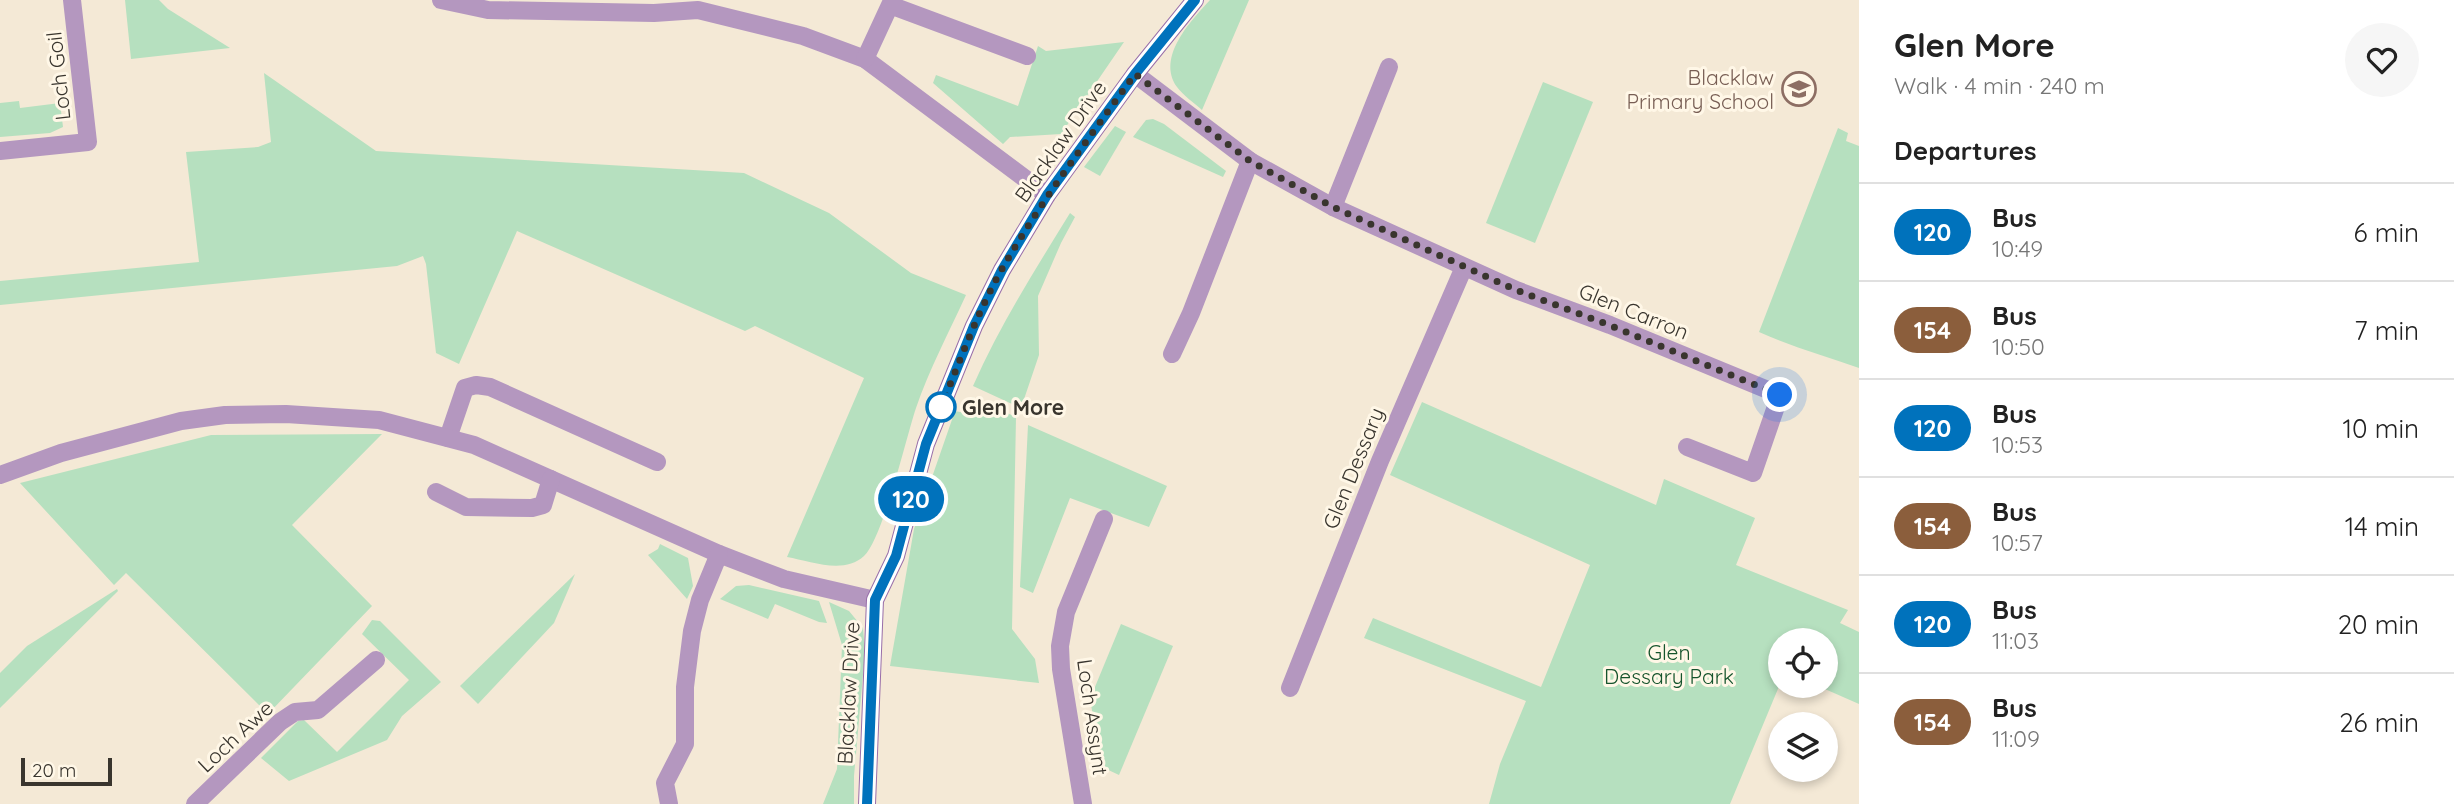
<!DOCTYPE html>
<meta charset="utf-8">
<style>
body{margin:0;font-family:Quicksand,sans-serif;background:#f6f6f6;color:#222;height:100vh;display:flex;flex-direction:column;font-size:26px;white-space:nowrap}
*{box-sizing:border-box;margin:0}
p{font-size:23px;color:#767676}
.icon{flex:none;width:38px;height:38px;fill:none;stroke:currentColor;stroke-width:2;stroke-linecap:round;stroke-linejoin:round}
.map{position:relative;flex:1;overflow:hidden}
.side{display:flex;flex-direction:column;background:#fff;width:595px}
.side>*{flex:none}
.badge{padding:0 14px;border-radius:23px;font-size:24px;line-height:46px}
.buttons{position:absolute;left:1768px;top:628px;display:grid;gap:14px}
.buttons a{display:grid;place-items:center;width:70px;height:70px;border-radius:50%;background:#fff;box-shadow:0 4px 10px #0003;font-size:35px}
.scale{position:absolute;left:21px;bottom:18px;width:91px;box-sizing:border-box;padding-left:7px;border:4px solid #39352e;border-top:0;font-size:19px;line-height:24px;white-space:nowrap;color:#39352e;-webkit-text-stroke:5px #fff7e7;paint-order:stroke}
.you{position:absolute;width:35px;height:35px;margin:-18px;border:5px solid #fff;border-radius:50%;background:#1a73e8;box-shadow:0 0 0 10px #1a73e833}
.map>.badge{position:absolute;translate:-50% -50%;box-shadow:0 0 0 4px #fff}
h2{padding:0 35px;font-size:26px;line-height:63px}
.round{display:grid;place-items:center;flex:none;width:74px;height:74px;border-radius:37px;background:#f6f6f6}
.summary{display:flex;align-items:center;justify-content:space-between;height:119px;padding:0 35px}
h1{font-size:33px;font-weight:700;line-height:52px}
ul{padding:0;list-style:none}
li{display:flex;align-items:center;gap:21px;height:98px;padding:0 35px;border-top:2px solid #e0e0e0}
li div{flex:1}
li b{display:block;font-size:26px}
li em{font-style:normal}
li .badge{min-width:77px;font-weight:700;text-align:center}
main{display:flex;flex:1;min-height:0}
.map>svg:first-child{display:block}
.green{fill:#b6e0bf}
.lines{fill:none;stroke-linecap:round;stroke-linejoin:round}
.street{stroke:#b497bf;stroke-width:18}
.secondary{stroke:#986ea9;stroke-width:18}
.line-casing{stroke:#fff;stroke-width:16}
.line{stroke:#0072bc;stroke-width:10}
.walk{stroke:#39352e;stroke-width:7;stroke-dasharray:0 12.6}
.stop-dot{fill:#fff;stroke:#0072bc;stroke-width:3.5}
.labels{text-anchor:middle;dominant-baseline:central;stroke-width:6;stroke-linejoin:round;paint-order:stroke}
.street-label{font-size:21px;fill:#39352e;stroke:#fff7e7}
.education-label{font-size:21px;fill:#785e54;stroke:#fff7e7;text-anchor:end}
.stop-label{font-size:21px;font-weight:bold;fill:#39352e;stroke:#fff7e7;text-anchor:start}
.park-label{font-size:21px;fill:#15542c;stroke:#fff7e7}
</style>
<main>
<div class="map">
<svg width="1859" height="804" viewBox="0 0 1859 804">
<rect width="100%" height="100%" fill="#f4e9d6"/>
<g class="green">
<path d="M125 0H159L168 9 230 48 131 59Z"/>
<path d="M1210 0H1249L1202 110C1194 103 1183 95 1177 87 1156 57 1191 21 1210 0Z"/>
<path d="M1124 42 1061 134 1010 137 1003 144 933 83 936 75 1018 106 1038 46 1046 51Z"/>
<path d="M264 73 376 151 744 173 829 213 911 273 966 295C949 332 929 370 916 408 906 438 883 538 864 556 844 575 810 561 787 557L864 378 755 326 745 331 517 231 459 364 436 353 426 264 423 256 397 266 0 305V281L199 262 186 152 258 147 271 142Z"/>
<path d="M1543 82 1593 102 1535 243 1486 223Z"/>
<path d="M19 101 20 108 60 103 63 127 50 133 0 137V103Z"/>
<path d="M1153 119 1164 124 1226 171 1223 177 1133 137 1146 120Z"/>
<path d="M1115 126 1126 132 1100 176 1084 167Z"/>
<path d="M1838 128 1848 133 1846 141 1859 146V368C1825 356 1792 347 1759 332Z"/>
<path d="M1070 213 1075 217 1061 243 1038 296 1039 355 1021 408 973 386C1000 325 1035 270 1070 213Z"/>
<path d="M972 397 1016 417 1012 629 1035 659 1039 683 890 666 914 529 955 411 965 413Z"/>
<path d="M1422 402 1656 505 1664 479 1755 518 1736 565 1848 610 1840 623 1859 632V704L1818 686H1825V640H1780V684L1730 804H1489L1500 764 1526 701 1364 638 1373 618 1541 687 1590 565 1390 475Z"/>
<path d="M1028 425 1167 486 1149 527 1070 498 1033 593 1020 587Z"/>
<path d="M382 434 292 525 372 606 268 714 126 573 114 585 20 483 211 435Z"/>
<path d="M660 544 688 558 693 586 687 599 648 555 658 549Z"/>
<path d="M575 574 554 623 478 704 460 686Z"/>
<path d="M749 585 819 601 827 623 819 622 775 604 768 619 720 599 736 586Z"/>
<path d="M117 589 118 591 0 708V673L27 646Z"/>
<path d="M829 602 849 611 863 628 865 652 854 776V804H823L837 769 842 645Z"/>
<path d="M372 620 380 621 441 682 402 716 387 740 289 781 261 758 298 721 304 720 337 752 409 680 362 634Z"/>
<path d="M1121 624 1173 646 1119 775 1102 767 1090 699Z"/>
</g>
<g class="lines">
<g class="street">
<path d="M441 0 488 10 654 13 698 10 803 36 865 59 1047 195"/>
<path d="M865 59 890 5 1027 56"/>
<path d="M1135 74 1250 161 1333 207 1516 290 1610 325 1780 395 1753 473 1687 447"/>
<path d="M0 151 88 142 72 0"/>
<path d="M1333 207 1389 67"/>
<path d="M1172 354 1191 313 1250 161"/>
<path d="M448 438 465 388 476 385 490 387 657 462"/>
<path d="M0 475 61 453 181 421 225 415 286 414 379 420 474 445 719 554 784 579 875 600"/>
<path d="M436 492 466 507 532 508 543 505 551 479"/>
<path d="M1290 688 1380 461 1464 267"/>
<path d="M195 804 280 722 295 712 318 710 376 660"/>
<path d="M669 804 665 783 685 744V687L692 631 700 600 719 554"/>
<path d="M1083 804 1061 669 1060 646 1066 612 1104 519"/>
</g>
<path class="secondary" d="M867 804 875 600 896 556 926 444 974 326 1002 270 1047 195 1135 74 1195 0"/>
</g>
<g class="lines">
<g class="line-casing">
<path id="line" d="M867 804 875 600 896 556 926 444 974 326 1002 270 1047 195 1135 74 1195 0"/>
</g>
<use href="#line" class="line"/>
<path class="walk" d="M941 407C960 361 977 313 1002 269 1041 201 1089 138 1135 74L1250 161 1333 207 1516 290 1609 325 1780 395"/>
</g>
<defs>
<g id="school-ring" transform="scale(1.75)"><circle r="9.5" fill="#fff7e7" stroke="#8d6e63" stroke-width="1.5"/><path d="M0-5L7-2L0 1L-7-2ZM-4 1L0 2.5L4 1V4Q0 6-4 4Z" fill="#8d6e63"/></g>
</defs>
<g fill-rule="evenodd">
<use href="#school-ring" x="1799" y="89"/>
</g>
<circle class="stop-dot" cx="941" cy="407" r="14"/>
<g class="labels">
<g class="street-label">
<text transform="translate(58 76) rotate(-96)">Loch Goil</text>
<text transform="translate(1060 141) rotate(-55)">Blacklaw Drive</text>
<text transform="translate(1634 311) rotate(22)">Glen Carron</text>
<text transform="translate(1353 468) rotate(-68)">Glen Dessary</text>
<text transform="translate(848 693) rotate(-87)">Blacklaw Drive</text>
<text transform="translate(1093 717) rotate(82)">Loch Assynt</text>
<text transform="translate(235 736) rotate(-43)">Loch Awe</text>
</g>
<g class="education-label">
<text x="1774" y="77">Blacklaw<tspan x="1774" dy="24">Primary School</tspan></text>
</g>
<g class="stop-label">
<text x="962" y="407">Glen More</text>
</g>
<g class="park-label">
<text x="1669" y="652">Glen<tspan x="1669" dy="24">Dessary Park</tspan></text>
</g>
</g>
</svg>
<div class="buttons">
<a><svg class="icon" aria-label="locate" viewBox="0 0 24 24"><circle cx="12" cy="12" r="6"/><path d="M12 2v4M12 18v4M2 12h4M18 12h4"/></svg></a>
<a><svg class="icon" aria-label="layers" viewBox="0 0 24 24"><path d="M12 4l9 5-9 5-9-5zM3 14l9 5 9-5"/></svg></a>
</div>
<div class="scale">20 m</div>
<div class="you" style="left:1780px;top:395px"></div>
<b class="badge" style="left:911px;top:499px;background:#0072bc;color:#fff">120</b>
</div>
<section class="side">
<div class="summary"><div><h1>Glen More</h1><p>Walk · 4 min · 240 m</p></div><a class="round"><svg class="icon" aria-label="heart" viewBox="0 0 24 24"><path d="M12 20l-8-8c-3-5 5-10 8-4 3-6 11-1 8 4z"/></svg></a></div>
<h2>Departures</h2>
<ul>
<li><span class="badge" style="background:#0072bc;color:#fff">120</span><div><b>Bus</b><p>10:49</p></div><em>6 min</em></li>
<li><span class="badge" style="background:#8b5e3c;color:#fff">154</span><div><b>Bus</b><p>10:50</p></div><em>7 min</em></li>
<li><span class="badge" style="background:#0072bc;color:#fff">120</span><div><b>Bus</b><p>10:53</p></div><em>10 min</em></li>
<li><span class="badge" style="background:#8b5e3c;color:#fff">154</span><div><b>Bus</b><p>10:57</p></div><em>14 min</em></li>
<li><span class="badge" style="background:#0072bc;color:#fff">120</span><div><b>Bus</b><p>11:03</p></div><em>20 min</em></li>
<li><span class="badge" style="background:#8b5e3c;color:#fff">154</span><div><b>Bus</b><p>11:09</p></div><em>26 min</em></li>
</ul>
</section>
</main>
